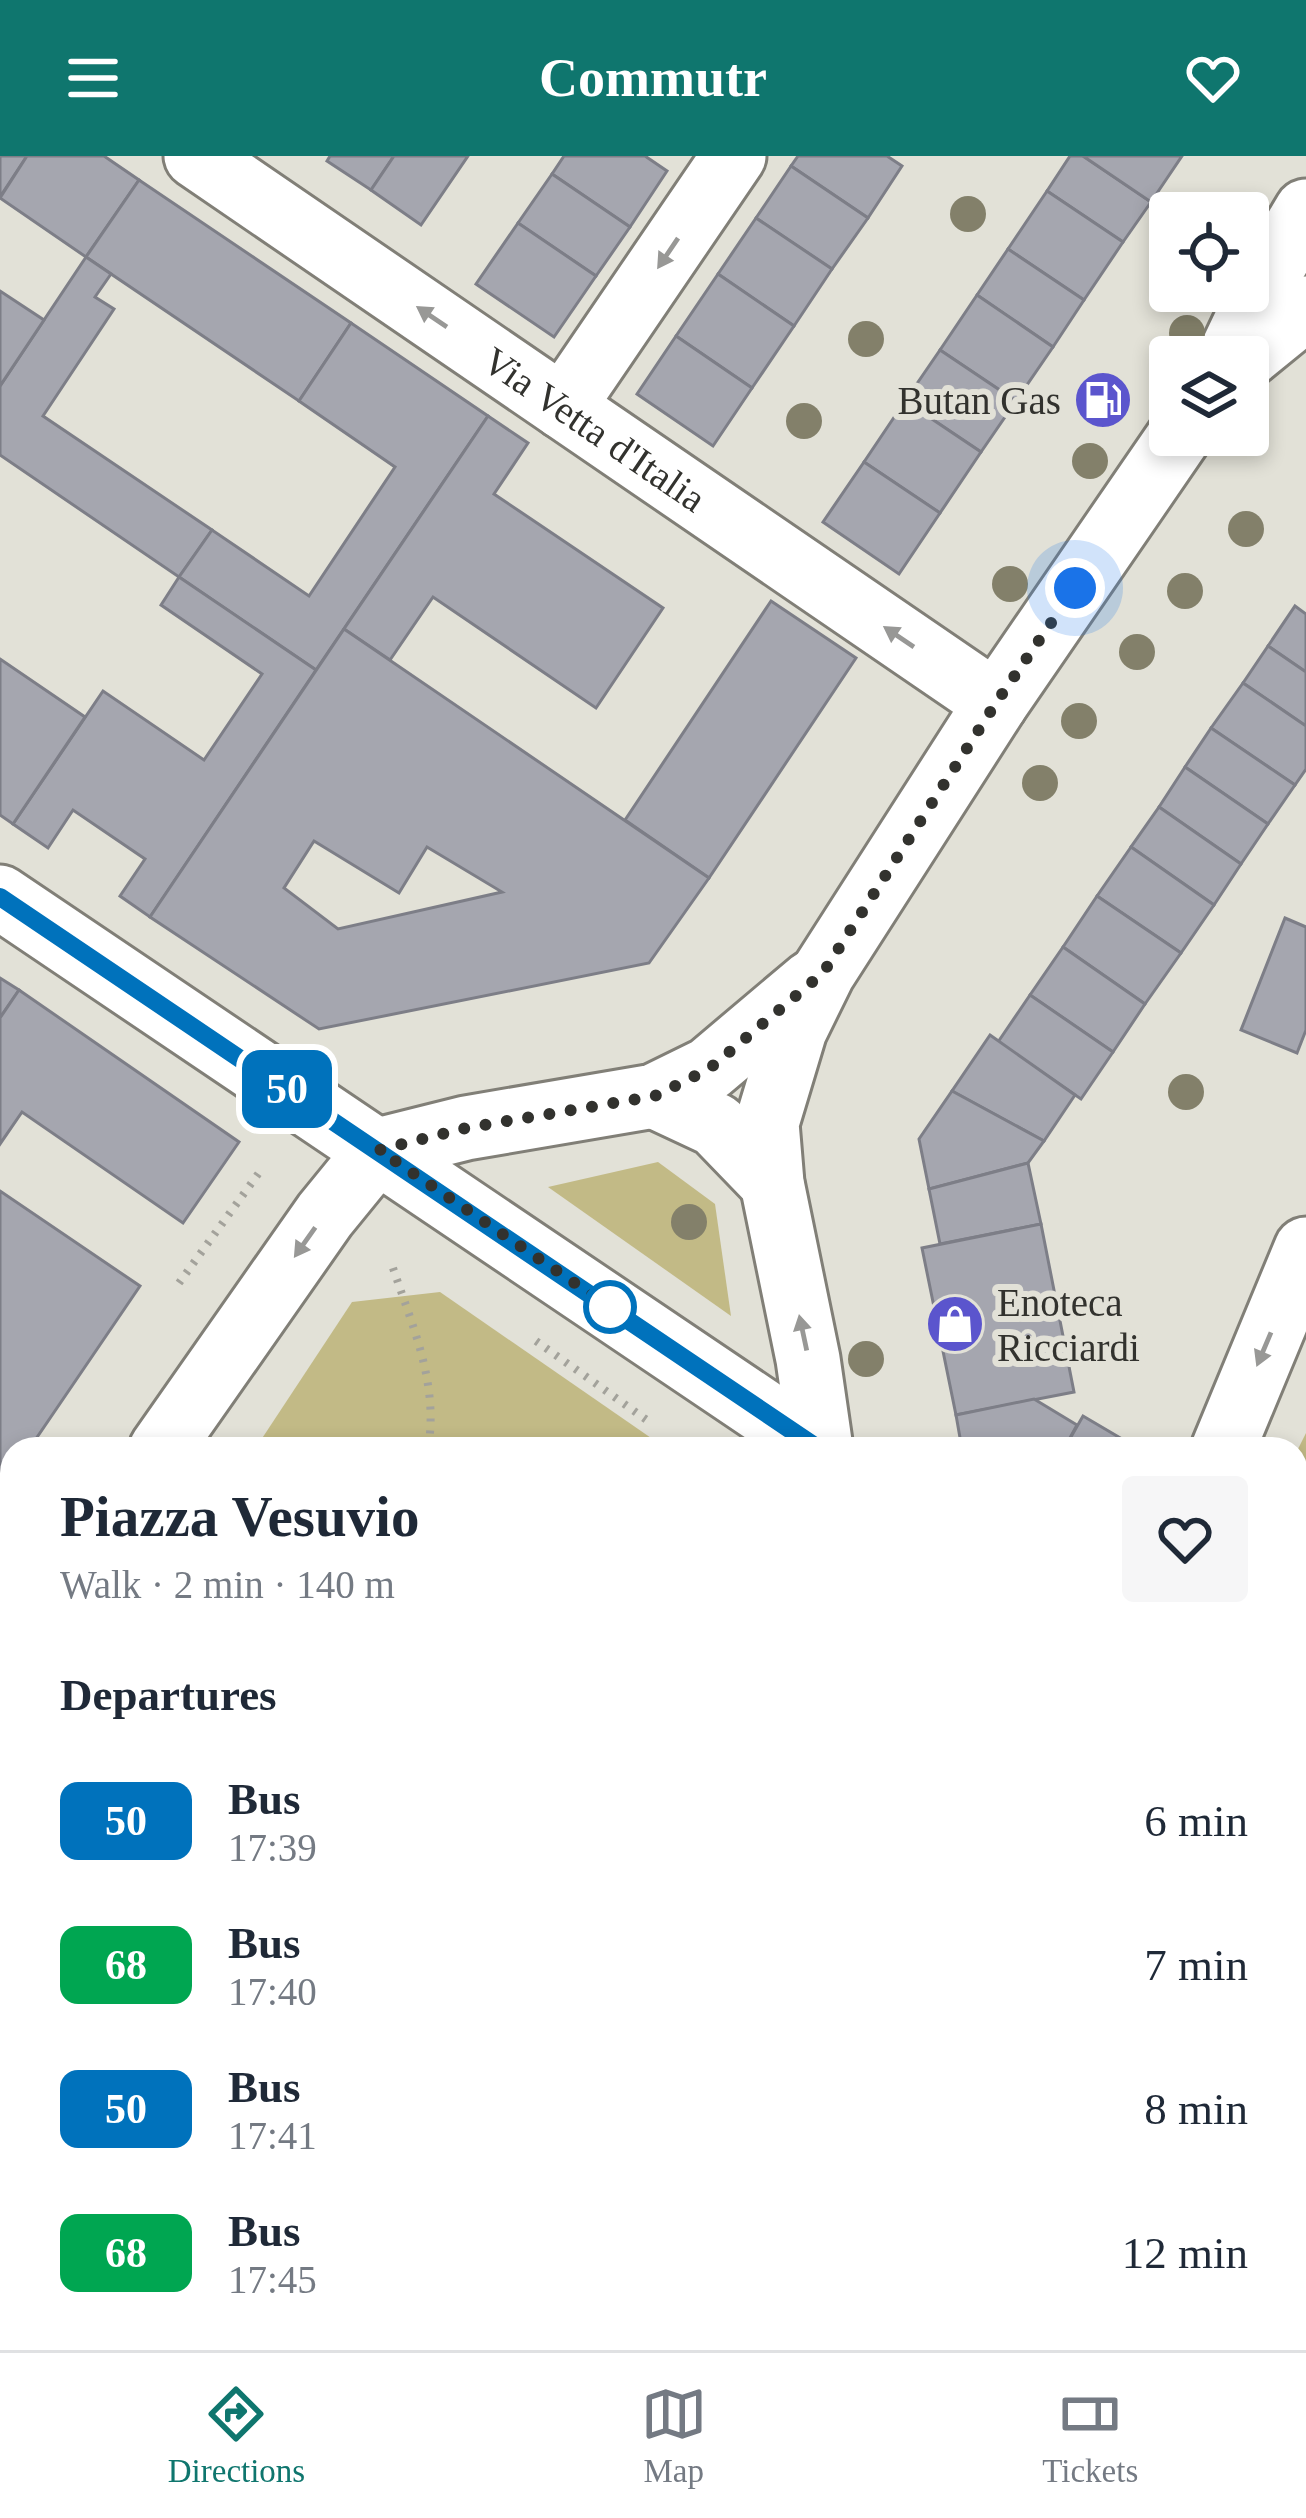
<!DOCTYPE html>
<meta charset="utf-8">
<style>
body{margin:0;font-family:Georgia,serif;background:#f6f6f7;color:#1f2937;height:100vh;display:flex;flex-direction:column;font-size:45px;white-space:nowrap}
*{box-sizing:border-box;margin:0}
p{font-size:39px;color:#747a83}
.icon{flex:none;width:66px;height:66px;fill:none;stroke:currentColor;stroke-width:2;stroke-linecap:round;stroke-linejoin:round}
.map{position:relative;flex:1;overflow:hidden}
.drawer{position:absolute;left:0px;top:1281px;width:1308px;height:915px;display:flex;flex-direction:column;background:#fff;border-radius:36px 36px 0 0;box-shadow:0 6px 18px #0003}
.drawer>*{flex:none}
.badge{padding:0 24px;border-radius:18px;font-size:42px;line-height:78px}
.buttons{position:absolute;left:1149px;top:36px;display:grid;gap:24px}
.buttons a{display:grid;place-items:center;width:120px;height:120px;border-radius:12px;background:#fff;box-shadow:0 6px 18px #0003;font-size:60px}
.you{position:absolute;width:60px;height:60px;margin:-30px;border:9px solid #fff;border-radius:50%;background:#1a73e8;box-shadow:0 0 0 18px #1a73e833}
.map>.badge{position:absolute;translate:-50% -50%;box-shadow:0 0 0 6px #fff}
h2{padding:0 60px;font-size:45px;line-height:108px}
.round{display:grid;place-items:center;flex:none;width:126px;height:126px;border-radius:12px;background:#f6f6f7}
.overview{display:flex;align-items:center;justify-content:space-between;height:204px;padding:0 60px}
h1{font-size:57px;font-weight:600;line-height:90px}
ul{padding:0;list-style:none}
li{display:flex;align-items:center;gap:36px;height:144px;padding:0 60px}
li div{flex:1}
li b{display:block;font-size:45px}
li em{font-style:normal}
li .badge{min-width:132px;font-weight:700;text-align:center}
header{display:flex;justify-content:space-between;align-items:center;height:156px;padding:0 60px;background:#0f766e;color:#fff;font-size:54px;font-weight:600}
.dock{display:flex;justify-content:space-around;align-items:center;height:168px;border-top:3px solid #e0e1e3;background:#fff;font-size:33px;color:#747a83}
.dock a{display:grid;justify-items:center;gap:6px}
.dock .on{color:#0f766e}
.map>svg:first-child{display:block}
.green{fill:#c2ba86}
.building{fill:#a5a6af;stroke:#7d7e87;stroke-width:3;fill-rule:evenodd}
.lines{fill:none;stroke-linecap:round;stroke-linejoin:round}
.minor-casing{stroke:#817f77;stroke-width:69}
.path{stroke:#a3a29b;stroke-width:8;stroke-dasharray:3 9;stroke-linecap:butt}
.minor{stroke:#fff;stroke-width:63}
.tree{fill:#83806a}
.oneway{fill:#989896}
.line-casing{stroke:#fff;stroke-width:27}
.line{stroke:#0072bc;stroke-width:18}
.walk{stroke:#32322e;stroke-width:12;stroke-dasharray:0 21.6}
.stop-dot{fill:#fff;stroke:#0072bc;stroke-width:6}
.labels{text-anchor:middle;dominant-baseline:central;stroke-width:12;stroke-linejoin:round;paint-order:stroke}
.poi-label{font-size:39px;fill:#32322e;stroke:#e2e1d7;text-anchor:end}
.street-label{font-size:39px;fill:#32322e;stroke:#e2e1d7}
</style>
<header><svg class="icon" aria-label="menu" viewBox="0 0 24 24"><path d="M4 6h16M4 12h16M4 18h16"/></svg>Commutr<svg class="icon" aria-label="heart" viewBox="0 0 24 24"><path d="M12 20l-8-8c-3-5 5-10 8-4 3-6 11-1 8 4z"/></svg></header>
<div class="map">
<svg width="1306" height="2194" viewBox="0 0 1306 2194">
<rect width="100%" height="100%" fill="#e2e1d7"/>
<g class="green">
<path d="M658 1006 715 1048 731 1160 548 1031Z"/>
<path d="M440 1136 667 1293H255L352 1146Z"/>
<path d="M1306 1277V1473L1296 1468V1297Z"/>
<path d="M12 1659V1882L0 1874V1677Z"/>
<path d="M1296 1661 1306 1666V1941L1296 1984Z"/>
<path d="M1056 2184H1257L1255 2194H1054Z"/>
</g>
<g class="building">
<path d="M0 0H27L0 41Z"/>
<path d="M27 0H104L139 24 86 101 0 42Z"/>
<path d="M330 0H394L371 34 327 5Z"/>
<path d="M394 0H468L421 69 371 34Z"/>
<path d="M564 0H645L667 15 630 71 552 18Z"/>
<path d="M798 0H887L902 10 868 62 791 10Z"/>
<path d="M1070 0H1083L1151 46 1123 86 1047 35Z"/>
<path d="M1083 0H1182L1151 46Z"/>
<path d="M791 10 868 62 832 113 756 62Z"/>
<path d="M552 18 630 71 596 120 518 67Z"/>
<path d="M139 24 351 167 299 245 86 101Z"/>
<path d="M1047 35 1123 86 1084 144 1008 93Z"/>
<path d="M756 62 832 113 794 170 718 118Z"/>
<path d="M518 67 596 120 554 181 476 128Z"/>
<path d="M1008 93 1084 144 1053 191 977 139Z"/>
<path d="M86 101 111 118 95 141 114 153 43 260 212 374 179 421 0 299V230Z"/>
<path d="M718 118 794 170 752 232 676 180Z"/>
<path d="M0 135 44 164 0 230Z"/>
<path d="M977 139 1053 191 1016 245 940 194Z"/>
<path d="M351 167 488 260 316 514 179 421 212 374 309 440 395 311 299 245Z"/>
<path d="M676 180 752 232 713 290 637 238Z"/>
<path d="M940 194 1016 245 981 296 905 245Z"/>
<path d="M905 245 981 296 940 357 864 306Z"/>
<path d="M488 260 528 287 494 338 663 452 596 552 433 441 390 504 344 473Z"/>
<path d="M864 306 940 357 899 418 823 366Z"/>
<path d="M179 421 316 514 150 761 120 740 145 703 73 654 48 692 13 668 103 535 204 604 262 518 161 449Z"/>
<path d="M771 445 856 502 709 722 625 664Z"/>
<path d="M1295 450 1306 458V516L1268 490Z"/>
<path d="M344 473 709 722 649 807 319 873 150 761ZM314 685 399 737 427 691 502 736 338 773 284 732Z"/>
<path d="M1268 490 1306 516V570L1243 527Z"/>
<path d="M0 503 85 561 13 668 0 659Z"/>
<path d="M1243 527 1306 570V613L1295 629 1211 572Z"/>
<path d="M1211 572 1295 629 1268 668 1185 611Z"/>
<path d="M1185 611 1268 668 1241 708 1159 651Z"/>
<path d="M1159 651 1241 708 1214 749 1131 691Z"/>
<path d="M1131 691 1214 749 1181 797 1097 740Z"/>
<path d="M1097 740 1181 797 1145 848 1063 791Z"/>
<path d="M1285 762 1306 771V874L1297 897 1241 874Z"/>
<path d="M1063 791 1145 848 1113 896 1030 839Z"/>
<path d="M0 822 19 834 0 862Z"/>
<path d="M19 834 239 986 183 1067 22 956 0 988V862Z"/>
<path d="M1030 839 1113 896 1081 943 998 886Z"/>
<path d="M990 879 1075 939 1044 985 952 935Z"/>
<path d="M952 935 1044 985 1028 1007 929 1033 919 983Z"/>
<path d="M1028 1007 1041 1068 940 1088 929 1033Z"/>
<path d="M0 1035 140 1130 29 1293H12V1318L0 1336Z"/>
<path d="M1041 1068 1074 1236 956 1259 922 1092Z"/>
<path d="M1034 1243 1077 1269 1064 1293H962L956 1259Z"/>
<path d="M1083 1260 1139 1293H1064Z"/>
<path d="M451 2184H662L655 2194H465Z"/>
<path d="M662 2184H704L697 2194H655Z"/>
<path d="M792 2184H897L895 2194H790Z"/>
</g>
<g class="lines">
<g class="minor-casing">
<g id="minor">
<path id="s1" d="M196 0 996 547"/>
<path d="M1229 201 1268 119 1306 55"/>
<path d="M1246 201 1306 152"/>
<path d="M563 251 734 0"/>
<path d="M0 741 819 1293"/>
<path d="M654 940 716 969 772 1027"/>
<path d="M161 1293 325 1059 378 994 466 972 654 940 709 913 812 826"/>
<path d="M821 1293 808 1203 772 1027 767 967 795 874 823 817 996 547 1180 279"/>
<path d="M1223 1293 1306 1093"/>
<path d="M0 1524 12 1506"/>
<path d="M1296 1584 1306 1589"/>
<path d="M0 1948 12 1956"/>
<path d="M352 2184 367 2194"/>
<path d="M48 2194 78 2184"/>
<path d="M970 2194 972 2184"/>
</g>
</g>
<g class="path">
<path d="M393 1112C413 1172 439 1228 428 1293"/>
<path d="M179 1127 261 1014"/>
<path d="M536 1185 651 1267"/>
<path d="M0 1778 12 1779"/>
<path d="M1296 2047 1306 2002"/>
<path d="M1168 2194 1170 2184"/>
<path d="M1265 2194 1267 2184"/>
</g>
<use href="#minor" class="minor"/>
</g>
<g class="tree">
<circle cx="968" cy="58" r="18"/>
<circle cx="1187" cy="177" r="18"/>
<circle cx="866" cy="183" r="18"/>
<circle cx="804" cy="265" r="18"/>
<circle cx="1090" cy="305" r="18"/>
<circle cx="1246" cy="373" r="18"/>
<circle cx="1010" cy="428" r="18"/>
<circle cx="1185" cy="435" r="18"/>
<circle cx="1137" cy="496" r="18"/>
<circle cx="1079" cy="565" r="18"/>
<circle cx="1040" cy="627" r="18"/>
<circle cx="1186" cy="936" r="18"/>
<circle cx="689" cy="1066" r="18"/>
<circle cx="866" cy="1203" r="18"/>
</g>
<defs><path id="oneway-solid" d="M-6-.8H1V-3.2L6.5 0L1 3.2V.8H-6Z" transform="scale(3)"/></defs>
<g class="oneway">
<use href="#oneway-solid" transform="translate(668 97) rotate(124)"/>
<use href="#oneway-solid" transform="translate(432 161) rotate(-146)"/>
<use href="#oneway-solid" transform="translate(899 481) rotate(-146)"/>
<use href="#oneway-solid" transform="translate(305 1086) rotate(125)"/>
<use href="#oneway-solid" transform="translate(803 1177) rotate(-102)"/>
<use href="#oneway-solid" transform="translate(1264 1193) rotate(113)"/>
</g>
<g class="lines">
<g class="line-casing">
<path id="line" d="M0 741 819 1293"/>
</g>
<use href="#line" class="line"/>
<path class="walk" d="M610 1151 379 994 466 972 655 940 709 913 823 817 996 547 1075 432"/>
</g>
<defs>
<g id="fuel-disc" transform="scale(3)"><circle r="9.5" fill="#5b55cd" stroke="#e2e1d7"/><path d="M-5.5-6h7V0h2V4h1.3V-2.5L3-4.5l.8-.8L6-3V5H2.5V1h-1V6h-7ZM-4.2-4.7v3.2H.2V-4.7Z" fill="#fff"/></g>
<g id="shop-disc" transform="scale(3)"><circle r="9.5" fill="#5b55cd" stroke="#e2e1d7"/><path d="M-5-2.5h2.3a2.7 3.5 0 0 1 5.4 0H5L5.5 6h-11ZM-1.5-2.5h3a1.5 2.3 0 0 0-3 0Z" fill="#fff"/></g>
</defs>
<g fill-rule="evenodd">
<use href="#fuel-disc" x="1103" y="244"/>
<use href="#shop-disc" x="955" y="1168"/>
</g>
<circle class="stop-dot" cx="610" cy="1151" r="24"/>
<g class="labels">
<g class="poi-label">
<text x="1061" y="244">Butan Gas</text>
<text x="997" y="1146" text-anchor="start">Enoteca<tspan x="997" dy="45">Ricciardi</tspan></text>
</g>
<g class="street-label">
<text stroke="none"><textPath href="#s1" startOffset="483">Via Vetta d'Italia</textPath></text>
</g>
</g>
</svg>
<div class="buttons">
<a><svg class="icon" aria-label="locate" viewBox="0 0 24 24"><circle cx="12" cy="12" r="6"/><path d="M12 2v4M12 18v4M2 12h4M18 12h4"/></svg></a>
<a><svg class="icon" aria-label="layers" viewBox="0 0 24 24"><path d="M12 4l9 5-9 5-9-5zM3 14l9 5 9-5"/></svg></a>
</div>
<div class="you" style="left:1075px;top:432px"></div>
<b class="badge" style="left:287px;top:933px;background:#0072bc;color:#fff">50</b>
<section class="drawer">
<div class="overview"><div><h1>Piazza Vesuvio</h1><p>Walk · 2 min · 140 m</p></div><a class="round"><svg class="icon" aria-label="heart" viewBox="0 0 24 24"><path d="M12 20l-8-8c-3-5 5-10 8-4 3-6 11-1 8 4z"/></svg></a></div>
<h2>Departures</h2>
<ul>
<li><span class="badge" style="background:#0072bc;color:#fff">50</span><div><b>Bus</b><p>17:39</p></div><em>6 min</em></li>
<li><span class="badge" style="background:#00a651;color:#fff">68</span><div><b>Bus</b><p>17:40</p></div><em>7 min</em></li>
<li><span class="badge" style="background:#0072bc;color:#fff">50</span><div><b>Bus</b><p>17:41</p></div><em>8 min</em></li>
<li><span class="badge" style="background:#00a651;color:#fff">68</span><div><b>Bus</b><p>17:45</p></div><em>12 min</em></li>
</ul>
</section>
</div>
<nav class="dock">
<a class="on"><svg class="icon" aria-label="directions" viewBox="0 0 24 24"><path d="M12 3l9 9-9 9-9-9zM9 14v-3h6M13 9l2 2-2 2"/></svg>Directions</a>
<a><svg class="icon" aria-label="map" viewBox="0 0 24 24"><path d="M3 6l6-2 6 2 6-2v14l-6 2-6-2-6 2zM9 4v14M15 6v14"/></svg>Map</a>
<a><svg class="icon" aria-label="tickets" viewBox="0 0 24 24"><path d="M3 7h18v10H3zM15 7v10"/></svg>Tickets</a>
</nav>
